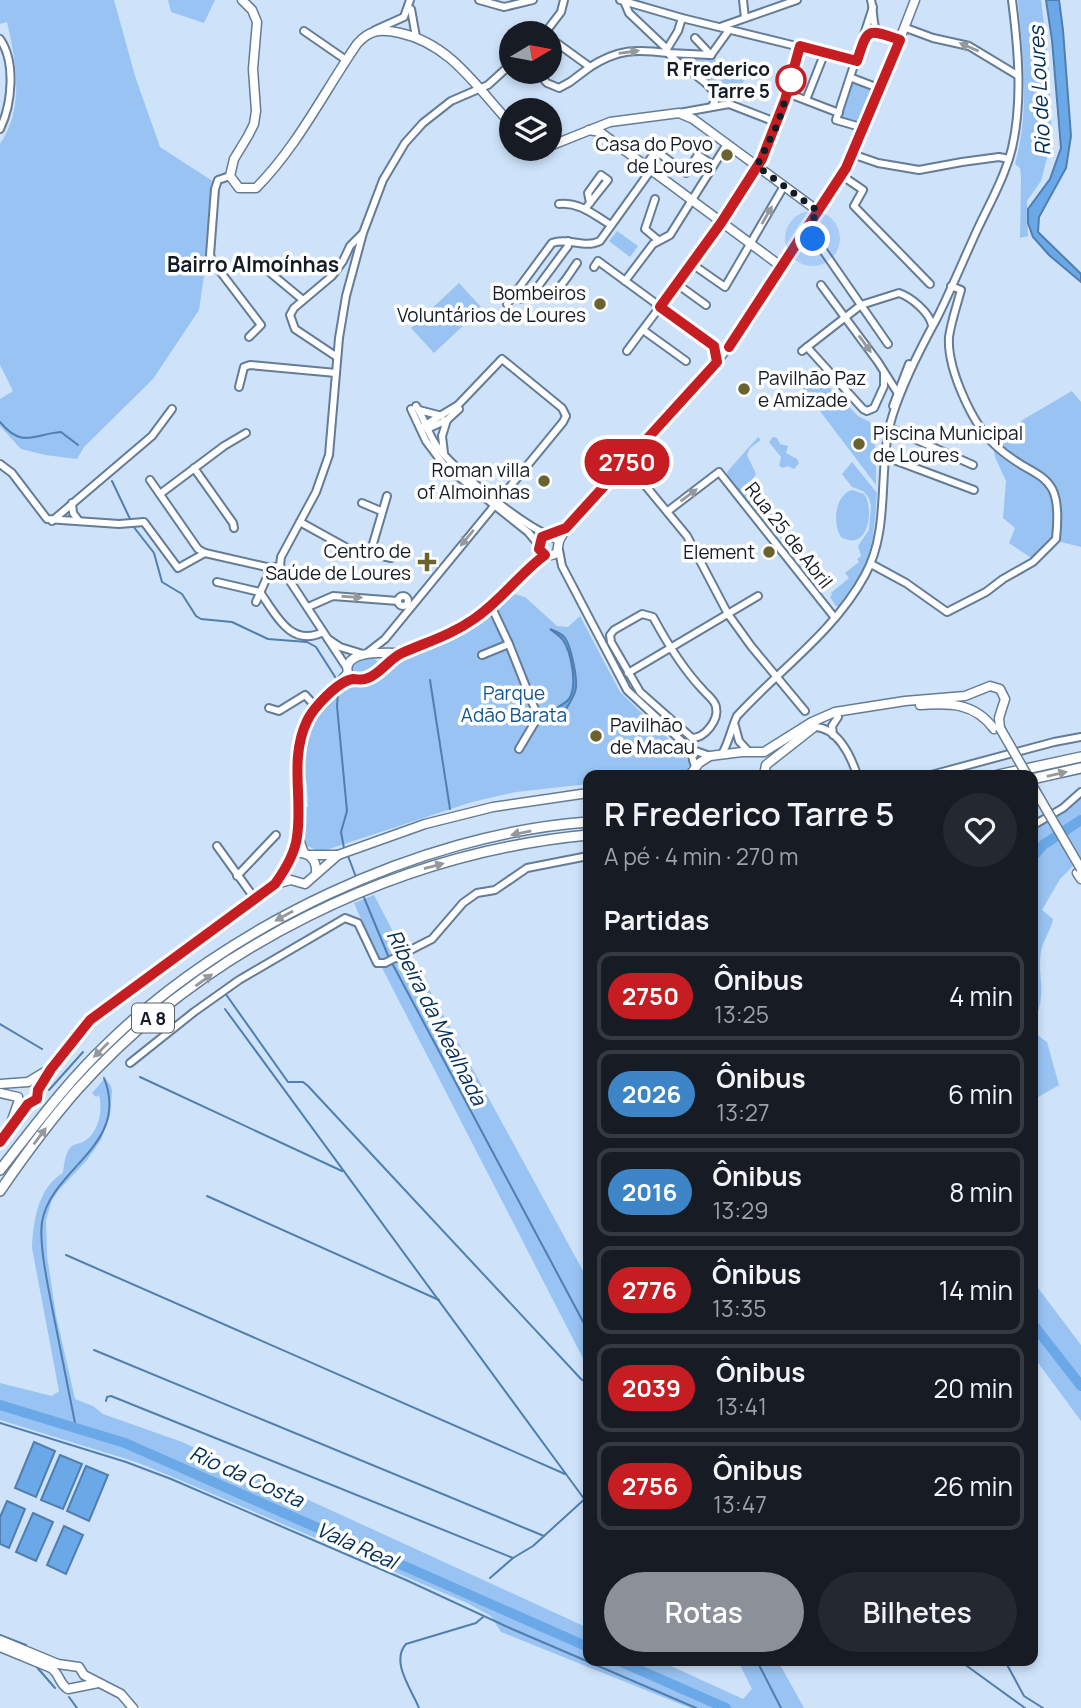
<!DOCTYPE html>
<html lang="pt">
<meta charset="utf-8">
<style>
body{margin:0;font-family:Manrope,sans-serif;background:#242831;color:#f1f3f6;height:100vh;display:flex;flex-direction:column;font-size:26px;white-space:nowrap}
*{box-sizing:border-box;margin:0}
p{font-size:23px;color:#9ea1a6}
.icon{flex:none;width:38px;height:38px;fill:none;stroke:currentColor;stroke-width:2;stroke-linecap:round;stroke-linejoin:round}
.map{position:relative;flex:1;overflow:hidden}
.side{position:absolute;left:583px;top:770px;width:455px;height:896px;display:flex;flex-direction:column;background:#171b24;border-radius:14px;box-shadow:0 4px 10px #0003}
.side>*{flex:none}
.badge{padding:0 14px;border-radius:23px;font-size:24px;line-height:46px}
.needle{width:46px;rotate:80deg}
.tools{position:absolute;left:499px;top:21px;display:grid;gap:14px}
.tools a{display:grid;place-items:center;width:63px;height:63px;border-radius:50%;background:#171b24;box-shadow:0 4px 10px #0003;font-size:35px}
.you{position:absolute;width:35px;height:35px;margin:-18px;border:5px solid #fff;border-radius:50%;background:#1a73e8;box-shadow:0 0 0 10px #1a73e833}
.map>.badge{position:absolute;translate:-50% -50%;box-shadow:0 0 0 4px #fff}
h2{padding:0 21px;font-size:26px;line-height:63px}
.round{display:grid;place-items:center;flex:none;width:74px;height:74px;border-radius:37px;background:#242831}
.summary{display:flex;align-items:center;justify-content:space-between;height:119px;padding:0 21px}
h1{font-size:33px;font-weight:600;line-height:52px}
.button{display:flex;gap:14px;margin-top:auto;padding:14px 21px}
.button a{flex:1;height:80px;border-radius:42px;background:#8c9099;color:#fff;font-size:28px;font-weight:600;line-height:80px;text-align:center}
.button a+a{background:#242831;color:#f1f3f6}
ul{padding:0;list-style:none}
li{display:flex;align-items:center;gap:21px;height:88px;margin:0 14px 10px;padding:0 7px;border:4px solid #363941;border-radius:14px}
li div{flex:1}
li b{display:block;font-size:26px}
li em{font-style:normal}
li .badge{min-width:77px;font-weight:700;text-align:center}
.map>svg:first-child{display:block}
.green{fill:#98c3f2}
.water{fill:#6aa8e8;stroke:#507eae;stroke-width:2}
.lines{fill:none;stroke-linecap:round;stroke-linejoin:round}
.stream{stroke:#507eae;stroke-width:2}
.river{stroke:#6aa8e8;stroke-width:10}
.minor-casing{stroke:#647c96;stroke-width:10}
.major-casing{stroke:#647c96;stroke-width:11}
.highway-casing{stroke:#647c96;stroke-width:12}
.minor{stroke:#fff;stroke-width:6}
.major{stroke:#fff;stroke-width:8}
.highway{stroke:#fff;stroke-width:9}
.major-bridge-casing{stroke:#647c96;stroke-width:11;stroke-linecap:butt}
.major-bridge{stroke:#fff;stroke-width:8}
.oneway{fill:#95999d}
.line-casing{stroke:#fff;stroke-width:16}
.line{stroke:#c61d23;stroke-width:10}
.walk{stroke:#131c26;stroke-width:7;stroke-dasharray:0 12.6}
.stop-dot{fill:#fff;stroke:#c61d23;stroke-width:3.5}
.poi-dot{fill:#6a622f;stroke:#fff;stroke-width:2.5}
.labels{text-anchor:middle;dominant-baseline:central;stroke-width:7;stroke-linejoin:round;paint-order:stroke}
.shield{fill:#fff;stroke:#5a6067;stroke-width:2}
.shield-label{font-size:18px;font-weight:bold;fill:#131c26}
.stop-label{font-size:19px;font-weight:bold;fill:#131c26;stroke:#fff;text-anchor:end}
.poi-label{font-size:19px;fill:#131c26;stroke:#fff;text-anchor:end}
.street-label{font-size:19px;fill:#131c26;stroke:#fff}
.park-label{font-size:19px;fill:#135590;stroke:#fff}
.water-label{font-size:21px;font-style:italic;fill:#002d55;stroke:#fff}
.neighbourhood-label{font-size:21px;font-weight:bold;fill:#131c26;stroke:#fff}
</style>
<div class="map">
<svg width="1081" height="1708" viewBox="0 0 1081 1708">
<rect width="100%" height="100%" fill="#cee3fa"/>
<g class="green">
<path d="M0 0H114L135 76 160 147 214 182 213 212 199 310 153 379 84 447 77 459 45 455 21 449 0 426V399L13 391 0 365V144C25 107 16 62 7 22L0 24Z"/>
<path d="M168 0H215L204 23 171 12Z"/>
<path d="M1018 0H1041L1048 57 1052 139 1041 181 1027 201 1028 236 1020 238 1021 177 1020 168 1015 164C1030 110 1023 55 1018 0Z"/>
<path d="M716 55 715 64 721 72 744 80 734 102 679 60 682 58 704 60Z"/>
<path d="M852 82 874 89 860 125 841 117Z"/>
<path d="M617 231 638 246 630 257 609 241Z"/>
<path d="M459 283 482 308 434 353 411 328Z"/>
<path d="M816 374 858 416 870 422 876 450V485L801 386Z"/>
<path d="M1072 391 1081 402V547L1053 540 1033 559 1009 543 1015 528 1003 518 1006 481 995 457 993 446 1024 419Z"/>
<path d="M758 437 761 440 750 448 747 455 756 474 747 487 761 505 759 510 756 512 728 478 727 472Z"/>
<path d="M773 437 777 438 780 444 788 446 786 453 797 459 799 463 794 469 788 466 783 468 779 466 781 457 769 442Z"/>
<path d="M852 462 877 493C875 515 875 538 867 559 861 576 849 591 839 606H836L830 597 832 595 831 593 849 578 845 573 859 562 857 559 861 556 858 546 869 530 871 506 869 498 863 491 852 487 842 474Z"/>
<path d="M852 490 864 494C875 509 868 553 841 537 832 523 835 495 852 490Z"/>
<path d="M775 510C785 516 782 527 792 534L790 536 805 554 799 559 773 528 776 525 773 520 769 522 767 520 771 516 768 513Z"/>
<path d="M511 593 525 597 557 626 568 627 580 616 620 692 681 751 690 763 688 769 683 775H588V784L516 792 472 802 329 849 319 851 305 845 302 807H308L307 785 301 758 313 722 323 707 342 689 374 682 394 663 464 631 488 614Z"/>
<path d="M371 656 377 661C376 674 365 678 354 675L351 671C353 659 361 658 371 656Z"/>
<path d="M1081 792V858L1060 879 1042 910 1053 919C1051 931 1043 940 1041 951 1037 977 1047 989 1036 1018H1033V826Z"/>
<path d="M374 895 401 947 422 976 588 1280V1368L380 964 354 903Z"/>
<path d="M1033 1032 1047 1042 1059 1085 1033 1100Z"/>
<path d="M105 1078 111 1086 112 1091 110 1115 101 1140 87 1160 59 1190 52 1200 46 1220 47 1256 56 1315 75 1399 93 1406 103 1414 182 1442 588 1628V1661H660L743 1699 752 1689 738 1661H778L804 1708H690L501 1632 491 1616 467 1603 180 1480 136 1462 0 1420V1383L52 1396 59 1391 32 1248C33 1222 38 1187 63 1173 64 1165 65 1153 71 1147 75 1143 81 1144 86 1140 99 1131 103 1109 99 1095L96 1097 92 1093Z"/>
<path d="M1032 1280 1081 1345V1421L1033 1356Z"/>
</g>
<g class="water">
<path d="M1046 0H1059L1063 30 1071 136 1066 168 1039 217 1038 232 1081 274V282L1049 255 1033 237 1028 223V209L1050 179 1061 148 1052 40Z"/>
<path d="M550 629C556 631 561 633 565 638 571 646 577 677 576 687 575 699 565 707 562 718L556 721 549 719 547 715C553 708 563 706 569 699 578 686 571 652 563 640 559 635 555 633 550 629Z"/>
<path d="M34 1442 55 1451 36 1497 15 1488Z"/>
<path d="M60 1455 82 1464 63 1509 41 1500Z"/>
<path d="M86 1466 108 1475 89 1521 67 1511Z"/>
<path d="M7 1501 25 1509 9 1548 0 1544V1517Z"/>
<path d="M33 1513 53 1522 36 1561 16 1552Z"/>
<path d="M64 1526 83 1535 66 1574 47 1565Z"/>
</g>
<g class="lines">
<g class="stream">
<path d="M0 422C22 449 34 434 61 432L78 445"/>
<path d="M112 481 131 521"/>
<path d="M133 526 154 553 162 582 182 594 196 616 201 619 232 622 268 639 307 642 316 647 337 680"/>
<path d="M430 680 450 809"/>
<path d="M338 693 337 706 347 811 341 832 344 848"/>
<path d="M348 856 356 877"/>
<path d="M363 895 389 958"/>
<path d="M392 963 588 1331"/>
<path d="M225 993 288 1082H303L308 1086 581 1379 588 1384"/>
<path d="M225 1009 585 1500"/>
<path d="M0 1024 42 1049"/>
<path d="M140 1077 342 1171"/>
<path d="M49 1090 83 1052"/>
<path d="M207 1196 439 1300"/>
<path d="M66 1255 565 1474"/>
<path d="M94 1350 544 1536"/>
<path d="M106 1401 107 1397 111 1396 513 1558"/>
<path d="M0 1423 126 1462 171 1479 406 1580 512 1629 696 1708"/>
<path d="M76 1428C68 1386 59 1344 51 1302 47 1281 39 1243 42 1222 51 1168 131 1145 104 1078"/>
<path d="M490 1578 513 1558 533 1546 588 1496"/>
<path d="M0 1635 26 1645"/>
<path d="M757 1661 781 1708"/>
<path d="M960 1661 1025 1708"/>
<path d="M1005 1661 1024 1696 1043 1708"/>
<path d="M35 1665 55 1688"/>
<path d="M69 1697 77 1708"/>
<path d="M419 1708C412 1690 390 1662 406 1644L476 1623 483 1617"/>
</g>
<g class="river">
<path d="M1032 858 1043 845 1081 820"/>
<path d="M1032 1323 1081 1386"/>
<path d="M0 1405 125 1443 588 1647"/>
<path d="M619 1661 726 1708"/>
</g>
<g class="minor-casing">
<g id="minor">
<path d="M479 0 504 7 533 0"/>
<path d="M620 0 682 18 857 61"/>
<path d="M743 0 745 18"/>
<path d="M871 0C874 11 872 22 877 33"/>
<path d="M624 1 629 13 667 49 668 53 711 55 729 30"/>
<path d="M411 9 416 37"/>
<path d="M720 27 797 0"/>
<path d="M906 28 933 38 969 46 1017 75"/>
<path d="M375 30 404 17 410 0"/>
<path d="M304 31 346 60"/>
<path d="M545 33 561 12 564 0"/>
<path d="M864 37C875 28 889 36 900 40"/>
<path d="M550 38 590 67C618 49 636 49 668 53 681 69 709 79 717 98L712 106"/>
<path d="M695 38 711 55"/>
<path d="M0 39C16 62 12 104 0 129"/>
<path d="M667 49 678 31 682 18"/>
<path d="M537 72 547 83 559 88 570 82 590 67"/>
<path d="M852 78 881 89"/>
<path d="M787 93 839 113"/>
<path d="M806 100 825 52"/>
<path d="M679 113 729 104 778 123"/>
<path d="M864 128 836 120 873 7"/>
<path d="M852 154 878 163 919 170 962 162 999 157 1009 159"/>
<path d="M645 166 656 151 686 173 698 155 713 165"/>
<path d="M841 175 863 190 854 206 930 284"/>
<path d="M230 176 218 180 215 189 210 255 213 262 261 325 249 337"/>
<path d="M655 199 645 229 658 240"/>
<path d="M559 204C580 202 594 215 611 225"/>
<path d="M585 209 608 180 601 175 588 193 590 203"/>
<path d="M805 232 820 246 888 344"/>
<path d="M692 264 725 287 784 186"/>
<path d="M262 266 303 300"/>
<path d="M594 267 598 261 714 346 717 362"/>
<path d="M625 281 653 244 670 235 727 144"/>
<path d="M677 284 706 305"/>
<path d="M821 285 878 362 897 392"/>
<path d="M534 292 568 246V241"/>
<path d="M514 294 522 299 534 292C556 302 566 278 577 263"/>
<path d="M507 304 552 243C568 237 584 249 600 241L651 170"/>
<path d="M643 330 686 361"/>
<path d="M807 347 863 409 867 411 874 408 884 386V373"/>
<path d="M627 351C673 288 724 227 762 158 781 124 790 84 801 46"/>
<path d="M802 351 861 305 899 293C911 297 929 312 932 325"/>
<path d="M337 357 295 329 290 315 294 308 332 276 343 261 350 246 362 234"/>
<path d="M239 387 244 367 250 365 336 373"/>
<path d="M416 406C424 418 428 433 436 445 454 470 520 523 548 535"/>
<path d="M893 406 909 364"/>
<path d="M411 409 426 441 444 465 528 532 538 544"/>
<path d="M419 410 442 416"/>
<path d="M890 428 973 465"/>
<path d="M427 429 447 420 459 409"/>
<path d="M444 453 442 436 447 420"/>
<path d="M885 460H894L974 490"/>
<path d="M626 462 687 536 728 614 751 646 805 711"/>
<path d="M0 464 12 473 47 519 119 524 144 522 178 568 205 553"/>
<path d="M194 468 233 523 234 528"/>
<path d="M150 480 198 549 205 553 271 568 280 566"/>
<path d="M160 494 224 446 246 433"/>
<path d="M72 503 73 513 79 521"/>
<path d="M362 503 381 511"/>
<path d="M668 511 719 472 835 618"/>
<path d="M52 521 152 436 172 409"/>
<path d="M300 522 347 548 391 558"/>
<path d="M559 550 562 566 627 690 690 749 710 756"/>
<path d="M370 554 387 496"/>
<path d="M871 564 906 583 947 612 986 592 1003 579 1033 562 1056 539C1064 465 1036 484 995 445 972 424 947 368 949 337 951 322 957 305 961 290L951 286"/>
<path d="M280 566 281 557 316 492 329 455 339 338 346 296 363 233 383 180 405 143 423 123 451 101 488 85 511 64"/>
<path d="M280 566 347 668"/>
<path d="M217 582 260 592C276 615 291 648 323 632"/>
<circle cx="403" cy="601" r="5"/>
<path d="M256 602 271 568"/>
<path d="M308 607 333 596 398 601"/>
<path d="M642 614 653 617C667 643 682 668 703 690 707 695 715 700 716 707 719 720 705 738 692 738L640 692 611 642 610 635 614 630Z"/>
<path d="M328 639 340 647 363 654"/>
<path d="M509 644 538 717 519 749"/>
<path d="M367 653 385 639 563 422 566 416 562 408 502 359 458 405 420 428"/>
<path d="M482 655 509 644 491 606"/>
<path d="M628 673 758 596"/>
<path d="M269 708 279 711 305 695 316 707"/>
<path d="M735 726 739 741 749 752"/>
<path d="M813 727C837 726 851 756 857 775"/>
<path d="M833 735 832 726 838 717"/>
<path d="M690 749 695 767"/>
<path d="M722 754C729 742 731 729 737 716 780 669 834 632 865 575 892 526 876 466 893 414 904 380 920 349 937 318 952 288 965 256 979 226 991 201 1005 176 1012 148 1023 101 1018 47 1012 0"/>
<path d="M931 775 1054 742 1081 737"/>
<path d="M1032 826 1063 808 1081 792"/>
<path d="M217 846 255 899"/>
<path d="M237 876 276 835"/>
<path d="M130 1063 194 1012 239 980 345 918 358 923 377 963H385L432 939 463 903 477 893 495 890 527 868 588 856"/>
</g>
</g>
<g class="major-casing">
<g id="major">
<path d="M242 0 252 10 257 22 253 69 256 111 254 124 248 136 234 159 230 176 239 188H256C297 147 324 92 357 44 370 29 381 29 400 33 451 44 477 88 511 124"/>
<path d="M589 130 600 132 782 267"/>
<path d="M550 146 610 122 679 113 693 119 818 211"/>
<path d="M559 541 551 535 542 537C534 549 545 560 557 553L559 541 566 528 712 367 736 337 764 296 846 168 872 111 915 0"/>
<path d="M349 677C338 649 384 653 399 653"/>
<path d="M334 690 352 679 360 680 369 678 402 653 445 636 473 620 525 571 545 555"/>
<path d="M920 705C951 703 975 703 994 729"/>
<path d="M690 775 699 763 710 756 742 752H764L812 722 835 712 905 701 965 696 990 686 1000 689 1005 699 999 718 1000 728"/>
<path d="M764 775 766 765 813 728"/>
<path d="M301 853C312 854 317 863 316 873"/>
<path d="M304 853 298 837 297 755 301 739 311 714 347 674"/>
<path d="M310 855H338"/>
<path d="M1077 873 1081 879"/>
<path d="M275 884 291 880 305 884 338 855 425 824 493 807 588 793"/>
<path d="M0 1084 28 1082 48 1070"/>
<path d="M0 1093 18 1097"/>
<path d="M12 1120 19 1100"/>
<path d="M0 1142 28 1104 37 1099 38 1090 51 1069 90 1020 275 884 286 868 298 837"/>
<path d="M0 1640 58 1664 79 1667 84 1675 121 1694 133 1708"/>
<path d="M0 1647 51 1668C60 1674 59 1684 68 1689L98 1683"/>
</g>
</g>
<g class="highway-casing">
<g id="highway">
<path d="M998 775 1081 757"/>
<path d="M1032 779 1081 768"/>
<path d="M0 1170C34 1127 66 1083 106 1045 226 927 419 834 588 822"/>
<path d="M0 1191C24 1156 49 1122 77 1090 205 947 397 853 588 835"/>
</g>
</g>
<use href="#minor" class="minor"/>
<use href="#major" class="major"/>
<use href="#highway" class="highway"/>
<g class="major-bridge-casing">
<g id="major-bridge">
<path d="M1000 728 1027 775"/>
<path d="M1032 785 1081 869"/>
</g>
</g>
<use href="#major-bridge" class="major-bridge"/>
</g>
<defs><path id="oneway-solid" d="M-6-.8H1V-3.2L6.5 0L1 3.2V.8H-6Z" transform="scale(1.75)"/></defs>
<g class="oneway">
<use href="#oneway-solid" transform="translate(969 47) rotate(-157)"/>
<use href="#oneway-solid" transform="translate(629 52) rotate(-8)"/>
<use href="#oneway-solid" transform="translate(767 215) rotate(-60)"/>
<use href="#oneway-solid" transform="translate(865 344) rotate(54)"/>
<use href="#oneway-solid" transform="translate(689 495) rotate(-37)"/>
<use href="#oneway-solid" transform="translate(467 538) rotate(130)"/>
<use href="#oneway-solid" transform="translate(352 597) rotate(4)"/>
<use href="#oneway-solid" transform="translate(1057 774) rotate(-13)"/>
<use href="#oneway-solid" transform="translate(521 833) rotate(169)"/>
<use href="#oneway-solid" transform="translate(434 866) rotate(-15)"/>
<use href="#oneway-solid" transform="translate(284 916) rotate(151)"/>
<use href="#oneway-solid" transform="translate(204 980) rotate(-35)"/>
<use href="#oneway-solid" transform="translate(101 1050) rotate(135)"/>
<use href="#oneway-solid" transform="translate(40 1136) rotate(-53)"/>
</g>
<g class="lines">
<g class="line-casing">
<path id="line" d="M0 1142 28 1104 37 1099 38 1090 51 1069 90 1020 275 884C285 870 295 854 297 837 303 798 289 759 307 721 313 708 338 681 353 679 359 679 362 681 368 678 381 673 389 659 402 653 427 642 451 635 474 619 501 601 519 574 545 555L539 549 542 537 566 528 717 362 714 346 660 307 721 223 762 159 785 100 800 46 857 61C868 28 866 28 900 40L846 168 729 347"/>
</g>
<use href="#line" class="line"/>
<path class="walk" d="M791 80 793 74 778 123 757 166 818 211 805 232 813 239"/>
</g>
<circle class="stop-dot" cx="791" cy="80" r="14"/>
<g class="poi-dot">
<circle cx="727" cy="155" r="7"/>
<circle cx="600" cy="304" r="7"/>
<circle cx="744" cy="389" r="7"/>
<circle cx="859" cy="444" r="7"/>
<circle cx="544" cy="481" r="7"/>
<circle cx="769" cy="552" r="7"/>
<path d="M423.5 551.5h7v7h7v7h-7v7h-7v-7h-7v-7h7z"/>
<circle cx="596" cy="736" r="7"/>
</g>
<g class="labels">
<rect class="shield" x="132" y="1003.5" width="42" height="29" rx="5"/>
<g class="shield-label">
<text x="153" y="1018">A 8</text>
</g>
<g class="stop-label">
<text x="770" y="69">R Frederico<tspan x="770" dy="22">Tarre 5</tspan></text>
</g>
<g class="poi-label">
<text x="713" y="144">Casa do Povo<tspan x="713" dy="22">de Loures</tspan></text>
<text x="586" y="293">Bombeiros<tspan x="586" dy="22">Voluntários de Loures</tspan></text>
<text x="758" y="378" text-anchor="start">Pavilhão Paz<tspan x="758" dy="22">e Amizade</tspan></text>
<text x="873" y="433" text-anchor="start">Piscina Municipal<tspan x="873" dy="22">de Loures</tspan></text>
<text x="530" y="470">Roman villa<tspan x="530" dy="22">of Almoinhas</tspan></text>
<text x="411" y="551">Centro de<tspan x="411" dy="22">Saúde de Loures</tspan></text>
<text x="755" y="552">Element</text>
<text x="610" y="725" text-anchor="start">Pavilhão<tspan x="610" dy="22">de Macau</tspan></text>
</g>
<g class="street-label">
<text transform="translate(789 535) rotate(52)">Rua 25 de Abril</text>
</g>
<g class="park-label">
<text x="514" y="693">Parque<tspan x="514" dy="22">Adão Barata</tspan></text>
</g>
<g class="water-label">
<text transform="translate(1039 91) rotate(-93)">Rio de Loures</text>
<text transform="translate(437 1017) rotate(63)">Ribeira da Mealhada</text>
<text transform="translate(247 1476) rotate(24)">Rio da Costa</text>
<text transform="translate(357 1545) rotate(24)">Vala Real</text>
</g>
<g class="neighbourhood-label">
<text x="253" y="264">Bairro Almoínhas</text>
</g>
</g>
</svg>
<div class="tools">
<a><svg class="needle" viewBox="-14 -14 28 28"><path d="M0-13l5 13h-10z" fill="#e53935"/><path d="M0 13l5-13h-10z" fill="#9ea1a6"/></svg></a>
<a><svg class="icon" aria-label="layers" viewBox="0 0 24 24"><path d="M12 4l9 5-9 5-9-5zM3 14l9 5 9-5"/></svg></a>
</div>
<div class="you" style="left:813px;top:239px"></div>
<b class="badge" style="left:627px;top:462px;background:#c61d23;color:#fff">2750</b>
<section class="side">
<div class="summary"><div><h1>R Frederico Tarre 5</h1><p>A pé · 4 min · 270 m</p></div><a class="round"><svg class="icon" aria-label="heart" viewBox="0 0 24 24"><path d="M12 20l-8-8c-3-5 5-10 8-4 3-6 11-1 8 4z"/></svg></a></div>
<h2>Partidas</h2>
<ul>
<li><span class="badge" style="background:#c61d23;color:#fff">2750</span><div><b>Ônibus</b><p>13:25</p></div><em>4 min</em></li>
<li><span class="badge" style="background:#3d85c6;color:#fff">2026</span><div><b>Ônibus</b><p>13:27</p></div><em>6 min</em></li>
<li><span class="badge" style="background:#3d85c6;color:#fff">2016</span><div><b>Ônibus</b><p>13:29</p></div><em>8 min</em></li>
<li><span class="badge" style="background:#c61d23;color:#fff">2776</span><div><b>Ônibus</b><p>13:35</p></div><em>14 min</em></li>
<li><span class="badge" style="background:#c61d23;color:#fff">2039</span><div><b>Ônibus</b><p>13:41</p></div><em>20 min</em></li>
<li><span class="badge" style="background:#c61d23;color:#fff">2756</span><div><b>Ônibus</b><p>13:47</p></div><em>26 min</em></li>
</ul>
<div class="button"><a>Rotas</a><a>Bilhetes</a></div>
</section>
</div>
